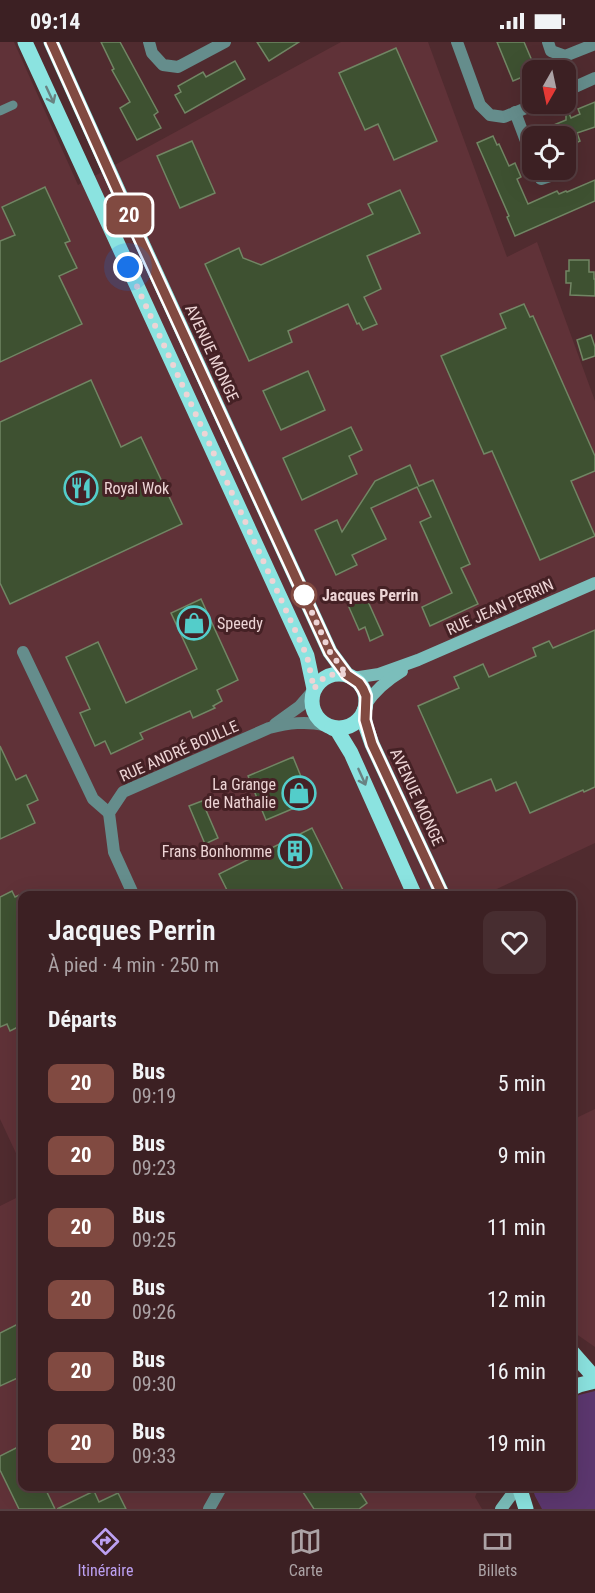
<!DOCTYPE html>
<html lang="fr">
<meta charset="utf-8">
<style>
body{margin:0;font-family:"Roboto Condensed",sans-serif;background:#472d30;color:#f1f3f6;height:100vh;display:flex;flex-direction:column;font-size:22px;white-space:nowrap}
*{box-sizing:border-box;margin:0}
p{font-size:20px;color:#aca3a6}
.icon{flex:none;width:33px;height:33px;fill:none;stroke:currentColor;stroke-width:2;stroke-linecap:round;stroke-linejoin:round}
.map{position:relative;flex:1;overflow:hidden}
.sheet{position:absolute;left:18px;top:849px;width:558px;height:600px;display:flex;flex-direction:column;background:#3c2023;border-radius:12px;box-shadow:0 6px 24px #0002,0 0 0 2px #553e41}
.sheet>*{flex:none}
.badge{padding:0 12px;border-radius:9px;font-size:21px;line-height:39px}
.needle{width:39px;rotate:189deg}
.buttons{position:absolute;left:522px;top:18px;display:grid;gap:12px}
.buttons a{display:grid;place-items:center;width:54px;height:54px;border-radius:12px;background:#3c2023;box-shadow:0 6px 24px #0002,0 0 0 2px #553e41;font-size:30px}
.you{position:absolute;width:30px;height:30px;margin:-15px;border:4px solid #fff;border-radius:50%;background:#1a73e8;box-shadow:0 0 0 9px #1a73e833}
.map>.badge{position:absolute;translate:-50% -50%;box-shadow:0 0 0 3px #fff}
h2{padding:0 30px;font-size:22px;line-height:54px}
.round{display:grid;place-items:center;flex:none;width:63px;height:63px;border-radius:12px;background:#472d30}
.headline{display:flex;align-items:center;justify-content:space-between;height:102px;padding:0 30px}
h1{font-size:28px;font-weight:600;line-height:45px}
ul{padding:0;list-style:none}
li{display:flex;align-items:center;gap:18px;height:72px;padding:0 30px}
li div{flex:1}
li b{display:block;font-size:22px}
li em{font-style:normal}
li .badge{min-width:66px;font-weight:700;text-align:center}
.status{display:flex;justify-content:space-between;align-items:center;height:42px;padding:0 30px;background:#3c2023;direction:ltr}
.status svg{height:16px;fill:currentColor}
.tab-bar{display:flex;justify-content:space-around;align-items:center;height:84px;border-top:2px solid #553e41;background:#3c2023;font-size:16px;color:#aca3a6}
.tab-bar a{display:grid;justify-items:center;gap:3px}
.tab-bar .selected{color:#bca0f2}
.map>svg:first-child{display:block}
.built{fill:#603238}
.green{fill:#5c376f}
.building{fill:#3e5131;stroke:#718664;stroke-width:1.5}
.lines{fill:none;stroke-linecap:round;stroke-linejoin:round}
.lane{stroke:#658d8c;stroke-width:9}
.street{stroke:#658d8c;stroke-width:12}
.secondary{stroke:#7bbebb;stroke-width:12}
.primary{stroke:#8be3e0;stroke-width:15}
.oneway{stroke:#688282}
.line-casing{stroke:#fff;stroke-width:14}
.line{stroke:#814a41;stroke-width:9}
.walk{stroke:#edd4d5;stroke-width:6;stroke-dasharray:0 10.8}
.stop-dot{fill:#fff;stroke:#814a41;stroke-width:3}
.labels{text-anchor:middle;dominant-baseline:central;stroke-width:6;stroke-linejoin:round;paint-order:stroke}
.street-label{font-size:16px;fill:#edd4d5;stroke:#452125}
.poi-label{font-size:16px;fill:#edd4d5;stroke:#452125;text-anchor:start}
.stop-label{font-size:16px;font-weight:bold;fill:#edd4d5;stroke:#452125;text-anchor:start}
</style>
<div class="status"><b>09:14</b><svg viewBox="0 0 49 12"><path d="M0 12V9h3v3zM5 12V6h3v6zM10 12V3h3v9zM15 12V0h3v12zM26 1h20v11H26zM47 4h2v5h-2z"/></svg></div>
<div class="map">
<svg width="595" height="1467" viewBox="0 0 595 1467">
<rect width="100%" height="100%" fill="#502b2f"/>
<g class="built">
<path d="M0 0H14L78 143 341 0H428L507 215 537 200 595 359V801L484 853 22 854V1124L0 1077Z"/>
<path d="M595 1067V1305L572 1289V1078Z"/>
<path d="M22 1153V1444L479 1445 475 1455 482 1467H0V1164Z"/>
</g>
<path class="green" d="M595 1349V1467H542L535 1454 532 1445 572 1444V1357L579 1353Z"/>
<g class="building">
<path d="M101 0H120L158 70 154 73 161 86 137 98 120 66 130 60 112 28 114 27Z"/>
<path d="M257 0H299L269 19Z"/>
<path d="M497 0H524L536 28H532V31L513 39Z"/>
<path d="M396 6 437 99 394 118 378 82 365 88 339 31Z"/>
<path d="M235 19 245 37 185 71 175 53 181 50 178 44 203 30 206 35Z"/>
<path d="M595 60V85L577 91 580 99 566 105V94H533L532 92 566 78V64L571 76 580 72 578 67Z"/>
<path d="M493 94 497 103 499 102 509 124 515 121 521 135 517 137 528 162 557 149 559 152 566 149 567 150 595 138V159L515 194 507 175 509 174 477 101Z"/>
<path d="M192 99 215 151 180 166 157 114Z"/>
<path d="M45 145 70 199 65 201 77 226 59 234 82 282 0 320V199L15 193 2 165Z"/>
<path d="M400 148 420 191 367 214 381 247 364 255 377 282 363 288 359 281 357 282 348 262 288 289 292 300 249 319 205 222 239 206 243 216 261 223 373 172 368 162Z"/>
<path d="M569 218H589V230H594V237H595V254L570 253 571 241H566V229H569Z"/>
<path d="M524 262 530 275 533 274 595 414V429L571 439 595 494 540 518 492 409 484 412 441 314 506 286 500 272Z"/>
<path d="M591 293 595 305V314L583 318 577 298Z"/>
<path d="M308 329 325 368 281 388 263 349Z"/>
<path d="M91 338 121 405 141 395 182 482 10 562 0 541V380Z"/>
<path d="M351 385 362 408 349 414 357 432 302 458 283 416Z"/>
<path d="M410 423 419 444 433 438 470 522 461 526 478 562 430 584 422 565 452 551 420 480 431 475 417 445 371 466 386 497 352 513 357 523 336 533 315 488 337 478 342 490 375 439Z"/>
<path d="M366 555 383 593 370 599 365 585 359 588 348 563Z"/>
<path d="M201 557 238 638 217 648 222 659 213 664 215 666 193 676 190 669 140 691 143 697 111 712 105 699 95 704 80 671 90 667 66 615 98 600 126 661 197 627 171 571Z"/>
<path d="M595 588V745L584 750 583 748 530 771 516 740 496 749 491 737 457 751 418 664 459 646 454 635 483 622 489 635 536 614 533 606 549 599 553 606Z"/>
<path d="M0 704 16 738 26 733 38 758 27 763 35 781 0 797Z"/>
<path d="M293 715 311 759 266 778 248 734Z"/>
<path d="M202 759 218 796 205 802 189 764Z"/>
<path d="M312 786 346 854H230L219 832Z"/>
<path d="M12 849 15 855 22 852V983L10 989 7 982 0 985V855Z"/>
<path d="M22 1280V1334L0 1344V1291Z"/>
<path d="M22 1403V1444H44L55 1467H19L0 1428V1414Z"/>
<path d="M299 1444H356L367 1461 359 1467H314Z"/>
<path d="M94 1449 99 1460 118 1451 126 1467H57Z"/>
</g>
<g class="lines">
<path class="lane" d="M0 69 13 63"/>
<g class="street">
<path d="M149 0 152 11 163 23 178 25 225 0"/>
<path d="M457 0 480 63 490 73 504 75 536 62"/>
<path d="M548 0 551 9 565 14 595 2"/>
<path d="M566 49 595 36"/>
<path d="M515 70 532 115"/>
<path d="M538 128 541 137 550 134"/>
<path d="M23 610 93 757 109 771"/>
<path d="M275 682 300 664 313 649"/>
<path d="M134 854 114 810 109 771 123 750 269 686C289 681 305 679 325 683"/>
<path d="M209 1467 222 1444"/>
</g>
<g class="secondary">
<path d="M353 636 379 632 418 618 595 541"/>
<path d="M366 662C376 647 387 638 402 629"/>
<path d="M501 1467 518 1444"/>
</g>
<g class="primary">
<path d="M25 0 307 614 314 647"/>
<path d="M51 0 130 175 330 610 347 633"/>
<circle cx="339" cy="659" r="27"/>
<path d="M364 669 365 682 372 702 443 854"/>
<path d="M332 686 337 688 351 711 415 854"/>
<path d="M572 1310 595 1336"/>
<path d="M572 1346 579 1343 595 1339"/>
<path d="M519 1444 526 1467"/>
</g>
</g>
<defs><path id="oneway-shaft" d="M-6 0H5M1.5-3L5.5 0L1.5 3" fill="none" stroke-width="1.6" stroke-linecap="round" stroke-linejoin="round" transform="scale(1.5)"/></defs>
<g class="oneway">
<use href="#oneway-shaft" transform="translate(50 53) rotate(65)"/>
<use href="#oneway-shaft" transform="translate(362 735) rotate(66)"/>
</g>
<g class="lines">
<g class="line-casing">
<path id="line" d="M51 0 130 176 330 610 347 633 359 641 363 647 366 654 365 678 372 702 443 854"/>
</g>
<use href="#line" class="line"/>
<path class="walk" d="M128 225 307 614 314 647C322 634 332 630 347 633L330 610 304 553"/>
</g>
<defs>
<g id="restaurant-ring" transform="scale(1.725)"><circle r="9.5" fill="#452125" stroke="#53cdca" stroke-width="1.5"/><path d="M-5-6h1v4h1v-4h1v4h1v-4h1v5L-1.5 .5V6h-2V.5L-5-1ZM5-6V6H3V1.5H1.5Q1.5-4 5-6Z" fill="#53cdca"/></g>
<g id="shop-ring" transform="scale(1.725)"><circle r="9.5" fill="#452125" stroke="#53cdca" stroke-width="1.5"/><path d="M-5-2.5h2.3a2.7 3.5 0 0 1 5.4 0H5L5.5 6h-11ZM-1.5-2.5h3a1.5 2.3 0 0 0-3 0Z" fill="#53cdca"/></g>
<g id="building-ring" transform="scale(1.725)"><circle r="9.5" fill="#452125" stroke="#53cdca" stroke-width="1.5"/><path d="M-4-6H4V6H1V3H-1V6H-4ZM-2.5-4.3h1.7v1.8h-1.7ZM.8-4.3h1.7v1.8H.8ZM-2.5-1h1.7V.8h-1.7ZM.8-1h1.7V.8H.8Z" fill="#53cdca"/></g>
</defs>
<g fill-rule="evenodd">
<use href="#restaurant-ring" x="81" y="446"/>
<use href="#shop-ring" x="194" y="581"/>
<use href="#shop-ring" x="299" y="751"/>
<use href="#building-ring" x="295" y="809"/>
</g>
<circle class="stop-dot" cx="304" cy="553" r="12"/>
<g class="labels">
<g class="street-label">
<text transform="translate(212 311) rotate(65)">AVENUE MONGE</text>
<text transform="translate(500 565) rotate(-24)">RUE JEAN PERRIN</text>
<text transform="translate(179 709) rotate(-24)">RUE ANDRÉ BOULLE</text>
<text transform="translate(417 755) rotate(65)">AVENUE MONGE</text>
</g>
<g class="poi-label">
<text x="104" y="446">Royal Wok</text>
<text x="217" y="581">Speedy</text>
<text x="276" y="742" text-anchor="end">La Grange<tspan x="276" dy="18">de Nathalie</tspan></text>
<text x="272" y="809" text-anchor="end">Frans Bonhomme</text>
</g>
<g class="stop-label">
<text x="322" y="553">Jacques Perrin</text>
</g>
</g>
</svg>
<div class="buttons">
<a><svg class="needle" viewBox="-14 -14 28 28"><path d="M0-13l5 13h-10z" fill="#e53935"/><path d="M0 13l5-13h-10z" fill="#aca3a6"/></svg></a>
<a><svg class="icon" aria-label="locate" viewBox="0 0 24 24"><circle cx="12" cy="12" r="6"/><path d="M12 2v4M12 18v4M2 12h4M18 12h4"/></svg></a>
</div>
<div class="you" style="left:128px;top:225px"></div>
<b class="badge" style="left:129px;top:173px;background:#814a41;color:#fff">20</b>
<section class="sheet">
<div class="headline"><div><h1>Jacques Perrin</h1><p>À pied · 4 min · 250 m</p></div><a class="round"><svg class="icon" aria-label="heart" viewBox="0 0 24 24"><path d="M12 20l-8-8c-3-5 5-10 8-4 3-6 11-1 8 4z"/></svg></a></div>
<h2>Départs</h2>
<ul>
<li><span class="badge" style="background:#814a41;color:#fff">20</span><div><b>Bus</b><p>09:19</p></div><em>5 min</em></li>
<li><span class="badge" style="background:#814a41;color:#fff">20</span><div><b>Bus</b><p>09:23</p></div><em>9 min</em></li>
<li><span class="badge" style="background:#814a41;color:#fff">20</span><div><b>Bus</b><p>09:25</p></div><em>11 min</em></li>
<li><span class="badge" style="background:#814a41;color:#fff">20</span><div><b>Bus</b><p>09:26</p></div><em>12 min</em></li>
<li><span class="badge" style="background:#814a41;color:#fff">20</span><div><b>Bus</b><p>09:30</p></div><em>16 min</em></li>
<li><span class="badge" style="background:#814a41;color:#fff">20</span><div><b>Bus</b><p>09:33</p></div><em>19 min</em></li>
</ul>
</section>
</div>
<nav class="tab-bar">
<a class="selected"><svg class="icon" aria-label="directions" viewBox="0 0 24 24"><path d="M12 3l9 9-9 9-9-9zM9 14v-3h6M13 9l2 2-2 2"/></svg>Itinéraire</a>
<a><svg class="icon" aria-label="map" viewBox="0 0 24 24"><path d="M3 6l6-2 6 2 6-2v14l-6 2-6-2-6 2zM9 4v14M15 6v14"/></svg>Carte</a>
<a><svg class="icon" aria-label="tickets" viewBox="0 0 24 24"><path d="M3 7h18v10H3zM15 7v10"/></svg>Billets</a>
</nav>
